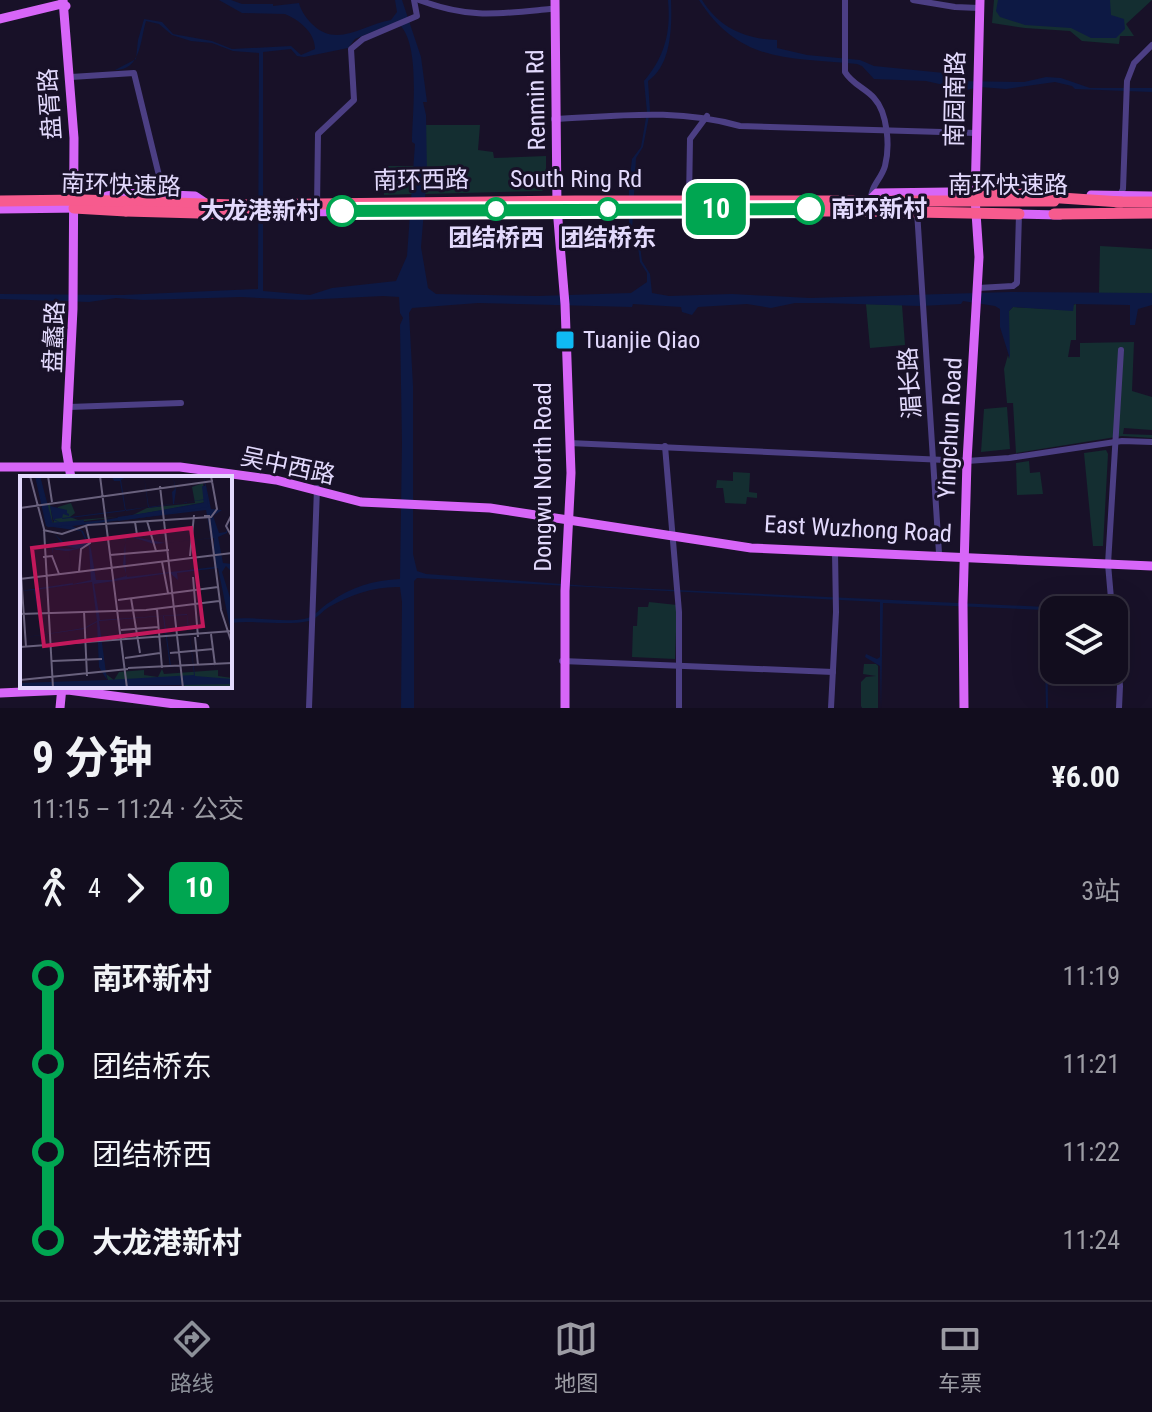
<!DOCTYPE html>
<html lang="zh">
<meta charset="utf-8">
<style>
body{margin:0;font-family:"Roboto Condensed","Noto Sans SC",sans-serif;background:#1f1b2b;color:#f1f3f6;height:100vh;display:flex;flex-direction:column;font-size:30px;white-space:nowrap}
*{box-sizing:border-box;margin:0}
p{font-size:26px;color:#9c9ca4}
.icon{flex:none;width:44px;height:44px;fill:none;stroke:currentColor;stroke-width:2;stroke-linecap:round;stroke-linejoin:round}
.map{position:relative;height:708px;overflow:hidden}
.side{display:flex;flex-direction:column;background:#120d1e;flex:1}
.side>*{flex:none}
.badge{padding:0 16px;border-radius:12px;font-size:28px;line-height:52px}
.buttons{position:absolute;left:1040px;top:596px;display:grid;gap:16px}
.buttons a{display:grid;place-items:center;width:88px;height:88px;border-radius:16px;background:#120d1e;box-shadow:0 8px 32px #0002,0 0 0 2px #312d3c;font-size:40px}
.map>.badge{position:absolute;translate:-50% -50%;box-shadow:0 0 0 4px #fff}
.legs{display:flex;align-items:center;gap:12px;height:88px;padding:0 32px;font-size:26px}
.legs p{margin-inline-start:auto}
.overview{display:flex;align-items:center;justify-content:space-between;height:136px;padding:0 32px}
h1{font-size:44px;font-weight:700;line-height:60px}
ul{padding:0 32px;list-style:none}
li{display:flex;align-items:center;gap:28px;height:88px;font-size:30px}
li i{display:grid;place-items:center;width:12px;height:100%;margin:0 10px;background:currentColor}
li i::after{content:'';width:20px;height:20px;margin:-10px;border:6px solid;border-radius:50%;background:#120d1e}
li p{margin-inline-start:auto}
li:first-child i{background:linear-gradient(#0000 50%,currentColor 0)}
li:last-child i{background:linear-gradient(currentColor 50%,#0000 0)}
.menu{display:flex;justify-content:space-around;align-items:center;height:112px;border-top:2px solid #312d3c;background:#120d1e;font-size:22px;color:#9c9ca4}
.menu a{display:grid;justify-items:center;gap:4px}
.menu .active{color:#8c9099}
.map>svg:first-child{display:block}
.green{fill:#142e31}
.water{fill:#0d1944;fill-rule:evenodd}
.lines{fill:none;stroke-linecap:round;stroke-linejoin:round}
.minor{stroke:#4c3f84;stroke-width:6}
.major{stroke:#d766f8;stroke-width:9}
.highway{stroke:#f75b8e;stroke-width:11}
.highway-bridge{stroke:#f75b8e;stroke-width:11}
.line-1-casing{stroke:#fff;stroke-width:18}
.line-1{stroke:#00a651;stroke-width:12}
.stop-1-dot{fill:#fff;stroke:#00a651;stroke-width:4}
.poi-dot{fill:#0fbaf3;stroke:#181128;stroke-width:3}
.labels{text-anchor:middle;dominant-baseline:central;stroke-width:6;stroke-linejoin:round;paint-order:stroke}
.street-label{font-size:24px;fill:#e3dafd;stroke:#181128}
.stop-label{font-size:24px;font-weight:bold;fill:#e3dafd;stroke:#181128}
.poi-label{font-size:24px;fill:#e3dafd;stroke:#181128;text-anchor:start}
.inset-river{fill:none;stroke:#0d1944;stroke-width:4}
.inset-road{fill:none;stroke:#69617d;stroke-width:2}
.view{fill:#c2185b;fill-opacity:0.15;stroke:#c2185b;stroke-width:4}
.inset-edge{fill:none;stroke:#e3dafd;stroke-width:4}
</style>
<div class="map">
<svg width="1152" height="708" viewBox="0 0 1152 708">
<rect width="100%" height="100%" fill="#181128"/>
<g class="green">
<path d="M994 0H1152L1126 24 1134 36H1120L1119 44 1082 41 1070 31 1025 28 992 23Z"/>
<path d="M425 125H480L478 150 493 152 494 158 546 156V187L542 191 425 194Z"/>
<path d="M384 166H414L413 194 384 195Z"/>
<path d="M1100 246 1152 249V293L1099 294Z"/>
<path d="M866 304 902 305 905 345 870 348Z"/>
<path d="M1076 304V340H1071L1068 357H1080V343L1134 342 1132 391 1152 397V430L1124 428 1123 434 1152 435V438L1122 436 1016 453 1013 403H1007L1004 369 1008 355 1009 359V311L1013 307 1073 310V305Z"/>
<path d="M1007 407 1010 449 981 452 984 409Z"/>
<path d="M1106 450 1108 454 1103 546H1093L1084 453Z"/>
<path d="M1029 461 1030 473 1040 472 1043 494 1017 495 1016 463Z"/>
<path d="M733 472 750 473 749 492 757 493V498L747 497 746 504 725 503 723 488H716L717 480 733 481Z"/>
<path d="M649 602 677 605 675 659 632 657 633 626H637L638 607H648Z"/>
<path d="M864 664H876L878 666V708H862L861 706V682L866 677 876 676 863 674Z"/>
</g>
<g class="water">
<path d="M219 0H231L242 4H273V6L299 3C301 11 306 18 312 24 337 49 364 24 391 20L397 12 395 0H402L421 57 427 102H423L426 115 427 174 421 247 428 288 436 294 538 296 631 293 647 282V273L640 262 638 247 629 230V184L632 159 641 147 647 112 644 81C665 56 671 32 668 0H671C672 25 672 65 648 81L650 111 643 147 636 158 632 231 640 245 642 261 650 274 652 293 669 296 732 294 810 298 1010 292 1152 293V305L1138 309 1135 325H1130V305L1074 304 1073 311 1013 307 1009 311 1010 359 1000 327V309L995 306 963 301 961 304 920 306 825 303H795L771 308 747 304 698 307 692 315 682 312 681 307 633 304 632 307 478 303 412 308 409 313 413 386V554L417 571 426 574 588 586 1047 607 1048 708H1046L1044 610 883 603 881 708 880 666 865 657 866 654 877 659 880 657V602L417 578 414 581V708H401L402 602 400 587C376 586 349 595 329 607 322 611 317 619 309 621 286 626 256 620 230 623V619C254 616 282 623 304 619 315 617 321 607 330 602 351 587 374 580 400 579L402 443 400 325 403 318 400 313 399 297 383 296 302 300 241 297 143 300 116 298 89 302 0 299V294L123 295 258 289 259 53 233 51 212 43 191 41 172 35 159 24 146 21C140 41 141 70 115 70L136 59 138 40 144 19 162 22 173 34 212 41 232 49 291 46 301 55 315 49C315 32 299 20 285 14L242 13ZM396 22C422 38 412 114 412 142L415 144 407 256 396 281 332 288 310 295 263 291V52L291 49 297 56 304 57 348 48 355 39Z"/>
<path d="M699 0H702C719 27 744 39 777 40V48L807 55 860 60 874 66 944 73 956 81 1024 82 1046 77 1061 78 1090 88H1152V92L1075 89 1072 86 1055 82 1006 89 980 87 966 90 926 81 874 79 862 66 857 64C790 57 740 64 699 0Z"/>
<path d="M998 0H1110L1111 15 1124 19 1125 29 1116 38H1091L1071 28 1025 25 1000 17 996 11Z"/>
</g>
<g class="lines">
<g class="minor">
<path d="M419 0C469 19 498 14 550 9"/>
<path d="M845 0V72C852 84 865 88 874 98 888 113 890 147 885 166 881 180 870 186 871 201"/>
<path d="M913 0 955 7 979 8"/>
<path d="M71 77 134 73 164 196"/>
<path d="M554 119C619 116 676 108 740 126L976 133"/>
<path d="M1120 195 1123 189 1127 81 1134 63 1152 45"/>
<path d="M689 201 690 139 707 116"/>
<path d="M317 207 318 134 354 100 351 49 363 39 417 16 414 0"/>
<path d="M917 211 939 553"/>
<path d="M978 288 1013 286 1017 283 1019 214"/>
<path d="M69 407 181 403"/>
<path d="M569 443 967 461 1009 458 1122 441 1152 442"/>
<path d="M665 446 679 612V708"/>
<path d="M1112 610 1108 564 1121 350"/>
<path d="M1114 626 1120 686 1119 708"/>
<path d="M562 661 833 672"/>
<path d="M309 708 317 488"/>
<path d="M831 708 836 612 835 552"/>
</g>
<g class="major">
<path d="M63 0 74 138 73 309 66 448 71 478"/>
<path d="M555 0 557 208 565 304 571 473 565 591V708"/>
<path d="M0 19 62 4 66 6"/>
<path d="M1091 195 1152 196"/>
<path d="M107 196 124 193 195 196 204 202"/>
<path d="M871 199 877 193 949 192 970 195"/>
<path d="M0 209 81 208"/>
<path d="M283 212 752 209"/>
<path d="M1015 214 1060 215"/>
<path d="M0 467H180L276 480 361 502 490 508 751 548 1152 566"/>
<path d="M0 693 68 690 205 708"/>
<path d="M60 708 62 687"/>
<path d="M964 708 963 603 967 461 979 257 975 198 980 0"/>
</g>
<g class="highway">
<path d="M963 196 1027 194"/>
<path d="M1046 197 1121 202"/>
<path d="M1117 202H1152"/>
<path d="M74 208 126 211"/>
<path d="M864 211 1019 214"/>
<path d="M1054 214 1152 213"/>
</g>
<g class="highway-bridge">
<path d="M0 201 83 200 234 205 575 201H1054"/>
<path d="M748 207 772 211H864"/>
<path d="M126 211 235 214 290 210"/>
</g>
</g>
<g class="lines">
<g class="line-1-casing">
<path id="line-1" d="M342 211 809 209"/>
</g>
<use href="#line-1" class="line-1"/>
</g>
<g class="stop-1-dot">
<circle cx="496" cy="209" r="10"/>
<circle cx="608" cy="209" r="10"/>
<circle cx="809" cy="209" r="14"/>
<circle cx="342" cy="211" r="14"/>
</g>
<rect class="poi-dot" x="555" y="330" width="20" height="20" rx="4"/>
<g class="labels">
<g class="street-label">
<text transform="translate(955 99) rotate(-89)">南园南路</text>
<text transform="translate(536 100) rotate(-91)">Renmin Rd</text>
<text transform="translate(50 104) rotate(-94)">盘胥路</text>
<text x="576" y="179">South Ring Rd</text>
<text transform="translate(421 180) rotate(-1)">南环西路</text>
<text transform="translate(121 185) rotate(2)">南环快速路</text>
<text x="1008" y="185">南环快速路</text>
<text transform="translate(54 337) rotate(-88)">盘蠡路</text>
<text transform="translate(910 383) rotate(-94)">湄长路</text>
<text transform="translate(950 428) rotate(-87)">Yingchun Road</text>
<text transform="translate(288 466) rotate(12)">吴中西路</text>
<text transform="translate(543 477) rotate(-90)">Dongwu North Road</text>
<text transform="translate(858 529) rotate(3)">East Wuzhong Road</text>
</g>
<g class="stop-label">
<text x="831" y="209" text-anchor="start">南环新村</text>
<text x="320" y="211" text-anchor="end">大龙港新村</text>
<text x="496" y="238">团结桥西</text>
<text x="608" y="238">团结桥东</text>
</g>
<g class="poi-label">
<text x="583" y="340">Tuanjie Qiao</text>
</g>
</g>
<g transform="translate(20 476)">
<rect width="212" height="212" fill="#181128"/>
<path d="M183 7 186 26 111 40 127 32 175 27 172 11ZM30 27 33 48 38 31 51 27 55 37 50 41 58 44 97 41 33 49 26 28ZM142 193 144 198 198 194V200L212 202V212H165L163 206 169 207 166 200 89 207 86 198 94 204 99 196 124 194V199L138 201Z" fill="#142e31"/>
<path d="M15 0H20L33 49 41 47 33 44 30 30 47 34V37L49 38V40L43 38 42 43 105 35 100 5H94L92 1 82 0 106 1 101 4 106 35 128 31 124 0 129 32 153 28 152 16 155 13 153 0 156 14 154 28 186 23 184 0 191 33 202 34 193 40 199 57 206 56 209 45 207 57 198 61 203 87 212 88 211 95 206 90 202 96 212 128V161L198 92 157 97 158 104 150 97 74 108 80 144 167 138 175 200 212 203V208L0 212V207L87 204 79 191 77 146 64 153 0 162 64 152 77 145 72 106 15 114 17 135 14 114 0 115 53 107 49 75H45L39 74H36L33 72 32 78V72L56 73 43 69 34 57 45 68 67 67 61 55 26 50ZM183 24 187 26 85 44 43 48 34 43ZM186 34 191 62 145 67 105 59 106 100 91 104H76L71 73 63 55 52 50ZM106 59 134 68 194 62V91L107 101 103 88ZM69 70 71 104 53 108 49 75ZM167 139 168 153 160 154H169L173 188 151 190 144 140ZM143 140 150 191 173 189 174 199 87 204 79 145Z" fill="#0d1944" fill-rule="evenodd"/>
<path class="inset-river" d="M18 0 24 26M25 33 29 49 64 46M146 36 186 29 184 10M98 43 140 37"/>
<path class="inset-road" d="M10 0 24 53 33 212M28 0 32 26M80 0 107 212M140 10 163 212M0 32 193 5M212 38 206 50 212 61M184 40H189L201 134 212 168M127 45 136 75M115 46 117 59 147 56M23 54 42 58 68 49 191 41 197 33 191 0M90 79 149 74M170 80 174 39M23 81 32 80 39 98M0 83 6 171M142 86 148 117M59 96 61 73 70 67 66 50M173 101 178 161M0 103 212 77M111 122 120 177M98 124 198 111M137 133 142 192M64 135 67 200M0 138 126 134 199 125M101 154 138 151M191 158 195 189M175 161 178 189M0 171 212 155M150 177 193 173M105 182 140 177M32 185 82 183M108 192 212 187M0 204 108 193"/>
<path class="view" d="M171 52 183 150 24 170 12 72Z"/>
<rect width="212" height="212" class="inset-edge"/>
</g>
</svg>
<div class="buttons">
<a><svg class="icon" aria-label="layers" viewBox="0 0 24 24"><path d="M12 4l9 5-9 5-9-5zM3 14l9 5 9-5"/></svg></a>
</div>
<b class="badge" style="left:716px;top:209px;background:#00a651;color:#fff">10</b>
</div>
<section class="side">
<div class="overview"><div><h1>9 分钟</h1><p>11:15 – 11:24 · 公交</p></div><b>¥6.00</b></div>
<div class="legs"><svg class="icon" aria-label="walk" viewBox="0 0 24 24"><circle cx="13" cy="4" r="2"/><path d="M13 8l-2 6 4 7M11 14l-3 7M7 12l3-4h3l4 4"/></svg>4<svg class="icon" aria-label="forward" viewBox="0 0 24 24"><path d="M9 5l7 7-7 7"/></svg><b class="badge" style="background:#00a651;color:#fff">10</b><p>3站</p></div>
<ul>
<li><i style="color:#00a651"></i><b>南环新村</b><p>11:19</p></li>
<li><i style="color:#00a651"></i><span>团结桥东</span><p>11:21</p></li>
<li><i style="color:#00a651"></i><span>团结桥西</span><p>11:22</p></li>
<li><i style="color:#00a651"></i><b>大龙港新村</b><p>11:24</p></li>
</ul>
</section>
<nav class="menu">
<a class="active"><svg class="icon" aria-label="directions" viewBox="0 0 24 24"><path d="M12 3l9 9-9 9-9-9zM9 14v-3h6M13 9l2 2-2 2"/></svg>路线</a>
<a><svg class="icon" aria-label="map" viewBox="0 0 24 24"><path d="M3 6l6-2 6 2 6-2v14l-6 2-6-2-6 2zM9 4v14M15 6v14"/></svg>地图</a>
<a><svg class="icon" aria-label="tickets" viewBox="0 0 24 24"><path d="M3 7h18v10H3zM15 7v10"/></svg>车票</a>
</nav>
